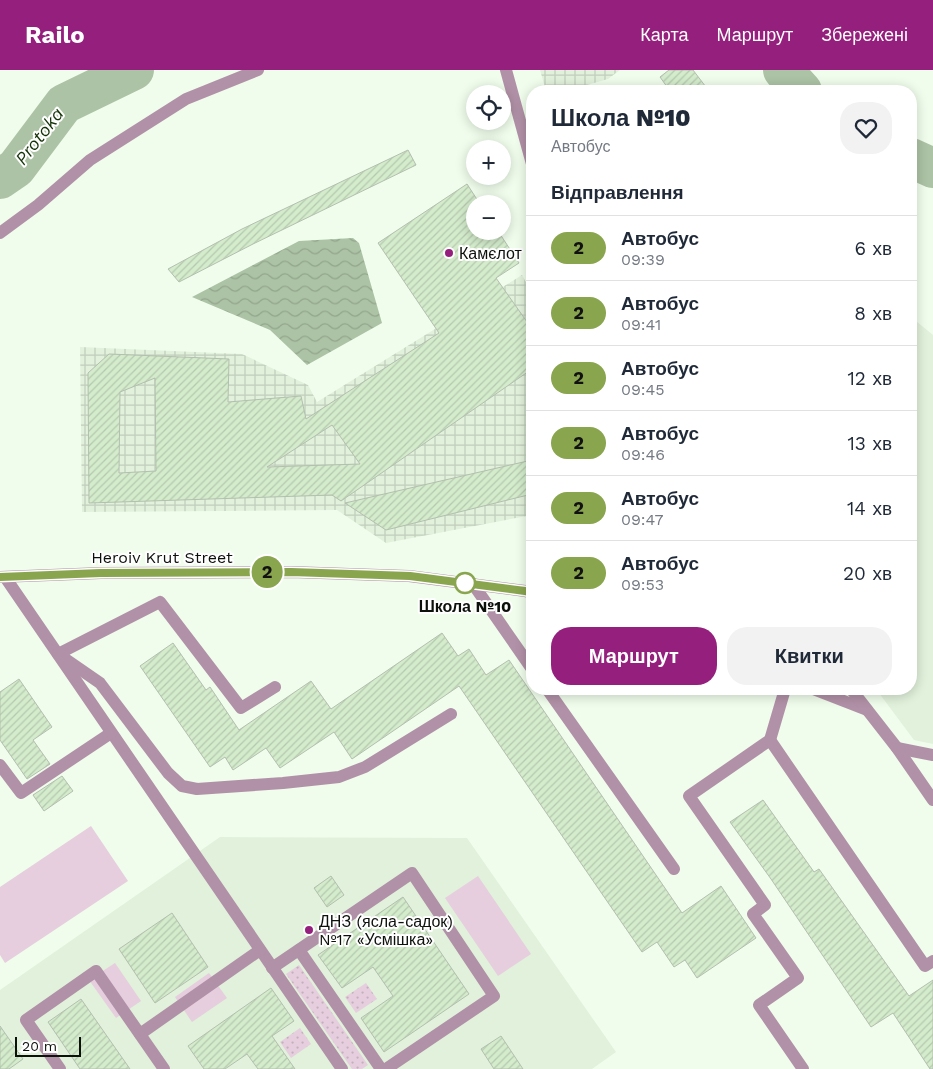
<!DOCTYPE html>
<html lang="uk">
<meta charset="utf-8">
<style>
body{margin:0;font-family:"Work Sans",sans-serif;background:#f2f2f3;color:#1f2937;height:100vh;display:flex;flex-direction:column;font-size:19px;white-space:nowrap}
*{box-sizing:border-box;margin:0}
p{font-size:16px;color:#747a83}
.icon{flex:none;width:28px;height:28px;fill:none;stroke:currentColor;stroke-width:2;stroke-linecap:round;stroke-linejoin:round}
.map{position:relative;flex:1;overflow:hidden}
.side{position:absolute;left:526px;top:15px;width:391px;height:610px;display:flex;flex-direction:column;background:#fff;border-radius:20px;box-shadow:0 2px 12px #0003}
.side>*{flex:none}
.badge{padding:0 10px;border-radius:16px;font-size:18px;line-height:32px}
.fabs{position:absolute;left:466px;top:15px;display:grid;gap:10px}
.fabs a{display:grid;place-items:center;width:45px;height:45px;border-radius:50%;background:#fff;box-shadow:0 2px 12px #0003;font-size:25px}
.scale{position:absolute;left:15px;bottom:12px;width:66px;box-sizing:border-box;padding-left:5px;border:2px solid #0d110c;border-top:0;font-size:14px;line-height:18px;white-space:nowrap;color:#0d110c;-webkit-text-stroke:4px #fff;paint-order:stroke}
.map>.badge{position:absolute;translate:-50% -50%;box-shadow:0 0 0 2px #fff}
h2{padding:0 25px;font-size:19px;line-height:45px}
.round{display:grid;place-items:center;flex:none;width:52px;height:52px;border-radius:20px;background:#f2f2f3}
.headline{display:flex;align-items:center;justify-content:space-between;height:85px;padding:0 25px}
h1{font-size:24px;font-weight:800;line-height:38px}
.cta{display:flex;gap:10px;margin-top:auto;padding:10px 25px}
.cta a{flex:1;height:58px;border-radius:20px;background:#941f7c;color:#fff;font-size:20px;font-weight:800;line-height:58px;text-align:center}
.cta a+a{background:#f2f2f3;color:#1f2937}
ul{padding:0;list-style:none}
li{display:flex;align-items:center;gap:15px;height:65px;padding:0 25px;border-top:1px solid #e0e1e3}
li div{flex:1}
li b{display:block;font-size:19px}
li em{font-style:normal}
li .badge{min-width:55px;font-weight:700;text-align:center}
header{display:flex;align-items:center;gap:30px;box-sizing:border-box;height:70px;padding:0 25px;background:#941f7c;color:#fff}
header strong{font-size:24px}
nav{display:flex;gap:28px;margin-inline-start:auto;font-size:18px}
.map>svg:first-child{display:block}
.built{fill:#e1f1db}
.industrial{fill:url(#industrial-grid)}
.grass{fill:url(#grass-dots)}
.park{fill:#e6cede}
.water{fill:url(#water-waves)}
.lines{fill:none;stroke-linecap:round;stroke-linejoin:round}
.river{stroke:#acc3a5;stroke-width:40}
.building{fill:url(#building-hatch);stroke:#b3bfaf;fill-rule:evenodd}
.minor{stroke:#b191a7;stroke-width:12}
.line-casing{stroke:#fff;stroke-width:11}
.line{stroke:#89a54e;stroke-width:8}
.poi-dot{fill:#941f7c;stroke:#fff;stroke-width:2}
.stop-dot{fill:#fff;stroke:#89a54e;stroke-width:2.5}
.labels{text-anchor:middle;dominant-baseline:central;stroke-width:4;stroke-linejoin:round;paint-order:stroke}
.poi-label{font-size:16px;fill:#0d110c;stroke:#fff;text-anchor:start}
.street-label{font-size:16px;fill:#0d110c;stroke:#fff}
.stop-label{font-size:16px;font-weight:bold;fill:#0d110c;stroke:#fff}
.water-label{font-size:18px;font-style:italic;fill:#133306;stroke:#fff}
</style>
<header>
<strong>Railo</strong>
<nav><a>Карта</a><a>Маршрут</a><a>Збережені</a></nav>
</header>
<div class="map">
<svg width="933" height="999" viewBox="0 0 933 999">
<defs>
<pattern id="industrial-grid" width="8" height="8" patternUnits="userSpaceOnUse" patternTransform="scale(1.25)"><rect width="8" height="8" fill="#e1f1db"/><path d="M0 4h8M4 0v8" fill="none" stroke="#c0cebb"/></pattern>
<pattern id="grass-dots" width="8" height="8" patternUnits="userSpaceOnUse" patternTransform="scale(1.25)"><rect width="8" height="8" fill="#e6cede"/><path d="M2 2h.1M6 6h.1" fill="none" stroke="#c4b0bd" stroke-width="1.8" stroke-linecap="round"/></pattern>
<pattern id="water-waves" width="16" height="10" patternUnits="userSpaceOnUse" patternTransform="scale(1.25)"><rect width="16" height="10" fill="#acc3a5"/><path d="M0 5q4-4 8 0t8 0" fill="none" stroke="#93a68d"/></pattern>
<pattern id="building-hatch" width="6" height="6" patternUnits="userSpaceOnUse" patternTransform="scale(1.25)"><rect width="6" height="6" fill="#d4eccc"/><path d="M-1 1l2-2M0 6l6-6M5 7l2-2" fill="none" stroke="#b5c9ae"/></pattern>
</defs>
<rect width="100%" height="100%" fill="#f0fdec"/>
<g class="built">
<path d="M911 247 933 265V674L914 670 876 619H911Z"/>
<path d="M220 767 467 768 616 982 592 999H0V920Z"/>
</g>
<g class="industrial">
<path d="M540 0H620L608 9 566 21H546Z"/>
<path d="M522 205 532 223V445L386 473 337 440 82 442 80 277 242 284 308 315 317 332Z"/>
</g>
<g class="grass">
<path d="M299 895 368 995 362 999H352L286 904Z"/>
<path d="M366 913 377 929 356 943 345 927Z"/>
<path d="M300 958 311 974 291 988 280 972Z"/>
</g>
<g class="park">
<path d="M91 756 128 811 5 893 0 885V817Z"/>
<path d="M478 806 531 884 498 906 445 828Z"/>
<path d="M115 893 141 931 116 948 89 910Z"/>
<path d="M209 903 227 928 192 952 175 927Z"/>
</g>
<path class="water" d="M353 168 359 173 382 253 307 295 270 260 192 227 299 171Z"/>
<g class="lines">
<g class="river">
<path d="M783 0 802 21"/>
<path d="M911 88 933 98"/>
<path d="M0 109 16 98 64 34 134 0"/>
</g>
</g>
<g class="building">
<path d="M669 0H693L709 21H670L660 7Z"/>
<path d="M408 80 416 95 253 174 179 212 168 199 242 159Z"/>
<path d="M467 114 480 134H475V161H498L519 193 496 208 532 259V299L341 431 332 425 89 433 88 303 109 284 229 289 228 332 301 326 306 349 439 263 378 173ZM155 308 156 401 119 403 120 322ZM332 355 360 394 267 397Z"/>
<path d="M532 390V424L386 460 345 433Z"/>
<path d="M442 563 458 586 469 579 486 605 509 590 682 843 721 816 756 868 697 908 685 890 674 897 657 872 642 882 459 616 352 689 334 662 280 698 266 678 233 700 225 687 210 697 140 596 173 573 206 620 210 617 239 660 311 611 331 639Z"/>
<path d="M19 609 52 657 33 670 50 694 27 709 0 670V622Z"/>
<path d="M62 706 73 721 44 741 33 725Z"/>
<path d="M763 730 814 802 819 799 909 926 933 910V999H930L893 943 871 957 771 809 730 752Z"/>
<path d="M331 806 344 825 327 837 314 818Z"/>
<path d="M403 827 469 924 384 982 361 948 393 926 373 897 342 918 318 885Z"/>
<path d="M172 843 208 897 155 933 119 879Z"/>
<path d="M271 918 294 951 272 966 295 999H258L247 984 225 999H204L188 976Z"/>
<path d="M81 929 130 999H80L48 952Z"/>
<path d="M0 956 23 989 9 999H0Z"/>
<path d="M501 966 523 999H494L481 979Z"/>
</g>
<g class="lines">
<g class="minor">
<path d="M506 0 532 94"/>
<path d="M0 163 38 135 90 90 186 29 258 0"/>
<path d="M0 507 101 503 291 502 409 506 525 521 532 523"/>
<path d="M5 507 342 999"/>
<path d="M473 514 532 599"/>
<path d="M275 617 241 638 160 532 58 584 100 613 168 703 182 716 197 719 283 713 339 707 365 697 451 644"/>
<path d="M547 619 674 799"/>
<path d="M785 619 770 670 689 726 765 835 753 844 798 908 759 935 803 999"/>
<path d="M813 619 867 640"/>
<path d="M851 619 897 678 933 730"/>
<path d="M770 670 925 896 933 891"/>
<path d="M897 678 933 685"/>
<path d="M0 695 21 723 111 663"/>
<path d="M299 880 381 999"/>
<path d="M272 898 412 803 494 926 386 999"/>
<path d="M140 964 260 880"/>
<path d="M60 999 26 950 96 901 164 999"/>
</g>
</g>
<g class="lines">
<g class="line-casing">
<path id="line" d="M0 507 101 503 291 502 410 506 525 521 532 523"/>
</g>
<use href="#line" class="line"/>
</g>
<g class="poi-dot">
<circle cx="449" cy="183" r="5"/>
<circle cx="309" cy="860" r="5"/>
</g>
<circle class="stop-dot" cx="465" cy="513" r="10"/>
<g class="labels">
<g class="poi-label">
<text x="459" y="183">Камєлот</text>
<text x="319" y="851">ДНЗ (ясла-садок)<tspan x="319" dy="18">№17 «Усмішка»</tspan></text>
</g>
<g class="street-label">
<text x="162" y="487">Heroiv Krut Street</text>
</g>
<g class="stop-label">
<text x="465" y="536">Школа №10</text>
</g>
<g class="water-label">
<text transform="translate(39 66) rotate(-52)">Protoka</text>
</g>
</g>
</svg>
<div class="fabs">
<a><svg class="icon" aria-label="locate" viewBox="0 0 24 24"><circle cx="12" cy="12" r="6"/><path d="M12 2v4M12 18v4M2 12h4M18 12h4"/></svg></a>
<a>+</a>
<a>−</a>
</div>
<div class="scale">20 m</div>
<b class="badge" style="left:267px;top:502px;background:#89a54e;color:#111">2</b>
<section class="side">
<div class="headline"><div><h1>Школа №10</h1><p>Автобус</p></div><a class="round"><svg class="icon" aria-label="heart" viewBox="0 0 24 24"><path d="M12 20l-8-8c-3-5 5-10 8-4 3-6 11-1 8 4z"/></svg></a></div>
<h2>Відправлення</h2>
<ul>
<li><span class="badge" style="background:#89a54e;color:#111">2</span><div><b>Автобус</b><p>09:39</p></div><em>6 хв</em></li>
<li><span class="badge" style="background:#89a54e;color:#111">2</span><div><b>Автобус</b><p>09:41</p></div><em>8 хв</em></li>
<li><span class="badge" style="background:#89a54e;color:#111">2</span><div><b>Автобус</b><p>09:45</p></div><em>12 хв</em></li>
<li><span class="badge" style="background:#89a54e;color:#111">2</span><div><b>Автобус</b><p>09:46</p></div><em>13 хв</em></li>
<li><span class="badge" style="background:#89a54e;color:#111">2</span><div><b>Автобус</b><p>09:47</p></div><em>14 хв</em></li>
<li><span class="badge" style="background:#89a54e;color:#111">2</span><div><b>Автобус</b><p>09:53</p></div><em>20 хв</em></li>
</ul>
<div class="cta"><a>Маршрут</a><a>Квитки</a></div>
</section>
</div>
